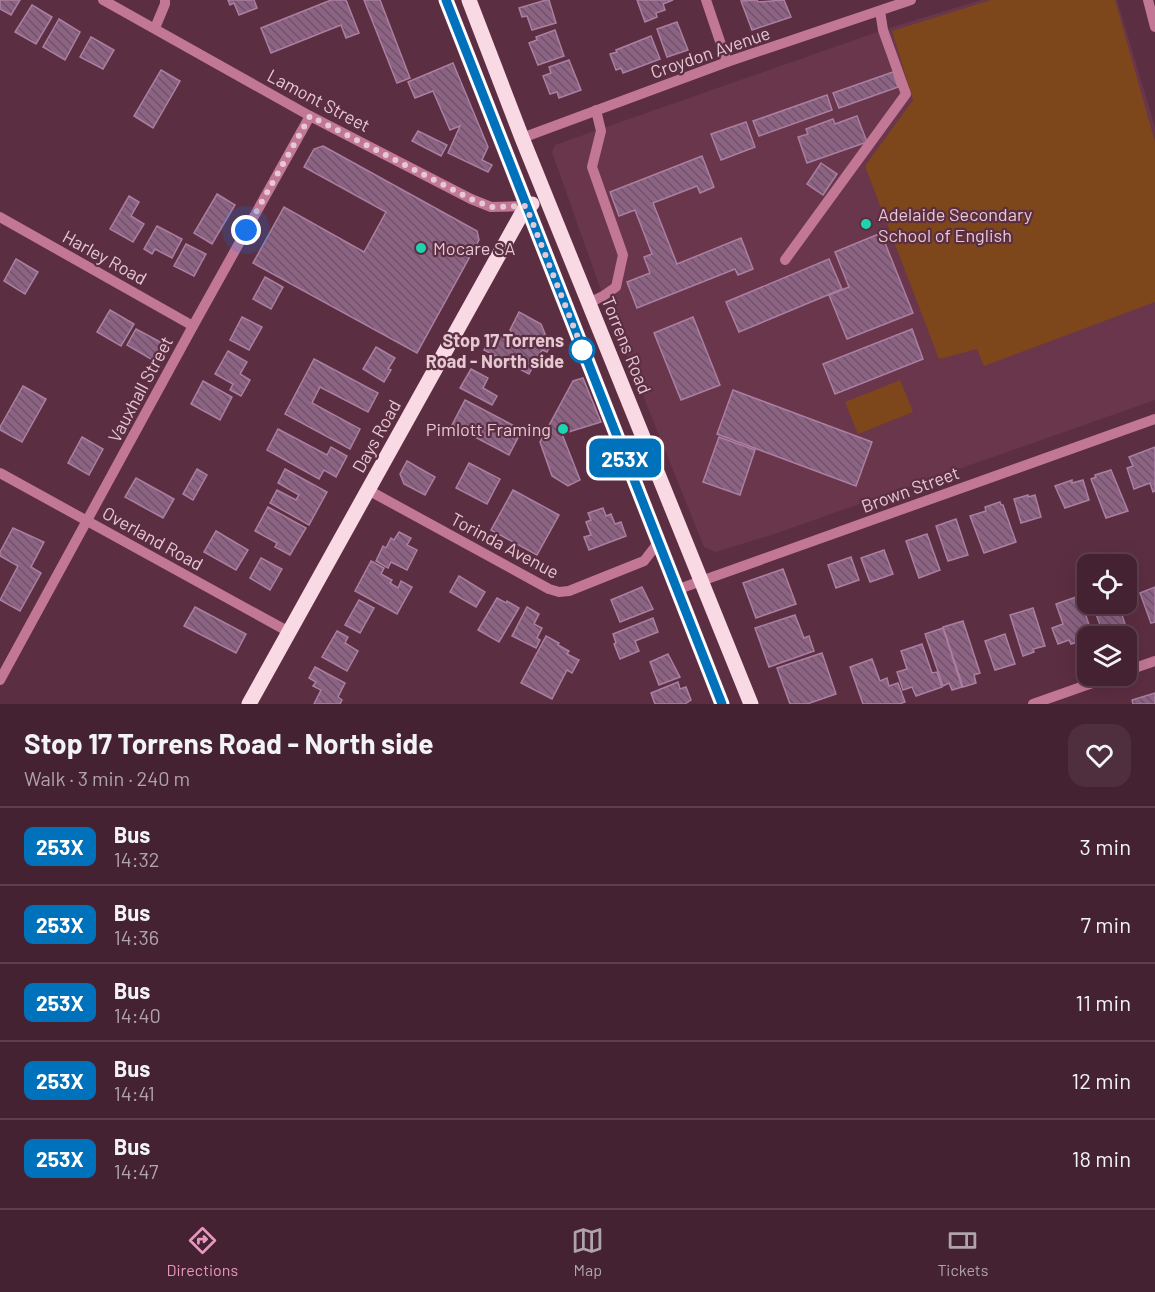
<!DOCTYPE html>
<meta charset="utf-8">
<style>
body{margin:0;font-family:Barlow,sans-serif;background:#4f2f3d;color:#f1f3f6;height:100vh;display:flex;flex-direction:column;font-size:22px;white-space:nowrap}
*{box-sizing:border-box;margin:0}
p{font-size:20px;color:#b0a4ab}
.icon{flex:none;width:33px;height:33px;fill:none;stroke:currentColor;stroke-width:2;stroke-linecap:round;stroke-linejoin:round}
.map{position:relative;height:704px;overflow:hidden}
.panel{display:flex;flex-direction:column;background:#452231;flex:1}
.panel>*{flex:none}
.badge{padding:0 12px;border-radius:9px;font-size:21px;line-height:39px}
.controls{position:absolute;left:1077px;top:554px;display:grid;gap:12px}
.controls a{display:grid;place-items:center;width:60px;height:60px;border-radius:12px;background:#452231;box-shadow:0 6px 24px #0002,0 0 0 2px #5d3f4d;font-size:30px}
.you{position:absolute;width:30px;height:30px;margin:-15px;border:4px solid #fff;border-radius:50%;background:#1a73e8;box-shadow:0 0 0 9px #1a73e833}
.map>.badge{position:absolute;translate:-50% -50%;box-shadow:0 0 0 3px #fff}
.round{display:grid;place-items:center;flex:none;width:63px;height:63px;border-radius:18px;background:#4f2f3d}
.headline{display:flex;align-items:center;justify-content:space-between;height:102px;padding:0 24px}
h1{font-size:28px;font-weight:700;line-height:45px}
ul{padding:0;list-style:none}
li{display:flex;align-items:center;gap:18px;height:78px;padding:0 24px;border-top:2px solid #5d3f4d}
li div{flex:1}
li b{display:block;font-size:22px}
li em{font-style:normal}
li .badge{min-width:66px;font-weight:700;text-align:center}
.tab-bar{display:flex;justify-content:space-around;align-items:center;height:84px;border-top:2px solid #5d3f4d;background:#452231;font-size:16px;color:#b0a4ab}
.tab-bar a{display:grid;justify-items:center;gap:3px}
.tab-bar .active{color:#e797bd}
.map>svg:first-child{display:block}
.built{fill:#6a364c}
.grass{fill:#7e461b}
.building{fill:url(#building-back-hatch);stroke:#ab7fa1;stroke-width:1.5}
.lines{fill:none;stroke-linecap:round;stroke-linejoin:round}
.minor{stroke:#c27795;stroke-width:10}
.major{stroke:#f9d9e4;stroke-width:15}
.line-casing{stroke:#fff;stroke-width:14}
.line{stroke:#0072bc;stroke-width:9}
.walk{stroke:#e5c8d2;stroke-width:6;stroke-dasharray:0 10.8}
.poi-dot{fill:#1bd5b1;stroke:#5c2e41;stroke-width:2}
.stop-dot{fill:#fff;stroke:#0072bc;stroke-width:3}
.labels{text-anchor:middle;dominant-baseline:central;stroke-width:4.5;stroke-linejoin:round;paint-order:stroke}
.street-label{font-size:18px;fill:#e5c8d2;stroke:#5c2e41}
.poi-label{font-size:18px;fill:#e5c8d2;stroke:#5c2e41;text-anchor:start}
.stop-label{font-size:18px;font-weight:bold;fill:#e5c8d2;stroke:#5c2e41;text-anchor:end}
</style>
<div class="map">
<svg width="1155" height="704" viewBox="0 0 1155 704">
<defs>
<pattern id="building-back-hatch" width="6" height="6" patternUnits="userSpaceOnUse" patternTransform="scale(1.5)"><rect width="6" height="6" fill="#8d6384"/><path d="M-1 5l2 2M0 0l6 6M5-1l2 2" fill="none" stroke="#705368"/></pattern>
</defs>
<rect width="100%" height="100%" fill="#5c2e41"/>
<path class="built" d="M981 0H1117L1155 127V400L780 532 716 552 704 547 603 296 552 152 555 145 883 30Z"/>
<g class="grass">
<path d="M991 0H1115L1155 142V302L984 366 977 349 939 359 865 166 913 100 892 31Z"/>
<path d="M900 380 913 412 858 434 845 402Z"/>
</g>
<g class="building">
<path d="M0 0H20L11 15 0 9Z"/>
<path d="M228 0H254L257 8 239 15 234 3 230 5Z"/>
<path d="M331 0H346L359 33 346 38 341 25 271 53 261 28Z"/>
<path d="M364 0H380L410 78 397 83Z"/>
<path d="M546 0H549L556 23 532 30 527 16 522 17 519 8Z"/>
<path d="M637 0H673L663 4 665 10 656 13 657 17 645 22Z"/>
<path d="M757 0 758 2 784 0 791 17 752 30 741 1Z"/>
<path d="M32 5 52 17 36 44 15 32Z"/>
<path d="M59 19 80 32 65 60 43 47Z"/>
<path d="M677 22 688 50 667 57 657 29Z"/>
<path d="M555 30 564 56 538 65 529 43 537 40 536 37Z"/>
<path d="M651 36 660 59 623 73 621 68 616 70 610 54 617 52 616 50Z"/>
<path d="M91 37 114 50 103 69 80 57Z"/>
<path d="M569 60 581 90 559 98 557 92 550 94 543 76 551 73 549 67Z"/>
<path d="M453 63 488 147 482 160 492 165 488 172 448 153 460 126 450 130 433 91 415 98 408 82Z"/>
<path d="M161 70 180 81 153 128 134 116Z"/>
<path d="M893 72 898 87 839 108 833 93Z"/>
<path d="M827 95 832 110 759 136 753 121Z"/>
<path d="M857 116 867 142 807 163 798 137 808 134 806 129 833 119 835 124Z"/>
<path d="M746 122 755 147 721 160 711 134Z"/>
<path d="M418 131 447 145 441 156 412 141Z"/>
<path d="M323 146 477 231 479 240 417 353 253 263 284 207 364 252 386 212 304 167 314 149Z"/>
<path d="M702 156 714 187 700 193 697 186 653 203 677 264 741 238 753 269 738 275 735 269 637 308 627 282 650 273 644 257 652 254 635 210 619 216 610 192Z"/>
<path d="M821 163 837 174 823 195 807 184Z"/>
<path d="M217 194 235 205 212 244 194 233Z"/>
<path d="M129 196 139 202 131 216 144 224 133 242 110 229Z"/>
<path d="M157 226 182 239 172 258 155 249 152 254 144 249Z"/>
<path d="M881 233 913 313 847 339 829 295 849 287 835 252Z"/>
<path d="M186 244 206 254 194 276 174 266Z"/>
<path d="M16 259 38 272 25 294 4 281Z"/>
<path d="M829 259 842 289 739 332 726 302Z"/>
<path d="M265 277 283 287 271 309 253 299Z"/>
<path d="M110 310 134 324 121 346 97 332Z"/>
<path d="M519 312 541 324 550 346 547 352 542 350 529 374 484 350 494 333 509 341 513 334 510 330Z"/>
<path d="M242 317 262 327 249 350 230 340Z"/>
<path d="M693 317 720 385 681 400 654 333Z"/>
<path d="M136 329 166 345 156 362 127 345Z"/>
<path d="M912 329 923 359 835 394 823 364Z"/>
<path d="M376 347 395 358 388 369 391 370 384 382 363 369Z"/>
<path d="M228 351 247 362 240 374 250 380 241 396 230 390 233 384 215 374Z"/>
<path d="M314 359 378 393 368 412 320 387 312 403 360 429 350 449 285 414Z"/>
<path d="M471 369 488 378 483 388 497 396 492 405 460 388Z"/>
<path d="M583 378 601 422 562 434 580 480 568 486 552 476 540 442 573 381Z"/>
<path d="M203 381 232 397 220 420 191 404Z"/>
<path d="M23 386 46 399 22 442 0 430V427Z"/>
<path d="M733 390 872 442 856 486 717 434Z"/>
<path d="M465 400 522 430 509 455 452 425Z"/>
<path d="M278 429 327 455 331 447 347 456 336 477 324 470 319 479 267 450Z"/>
<path d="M82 437 103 449 89 475 68 463Z"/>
<path d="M719 437 755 450 740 495 703 482Z"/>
<path d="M1155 447V491L1153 492 1150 483 1134 489 1127 468 1133 466 1129 457Z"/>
<path d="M407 461 435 477 425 495 404 484 400 474Z"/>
<path d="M469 463 500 479 487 504 456 488Z"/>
<path d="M197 469 207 475 193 500 183 494Z"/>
<path d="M285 469 327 492 309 525 270 503 277 490 296 500 299 495 278 483Z"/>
<path d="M1111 470 1128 511 1106 518 1091 479 1096 477 1095 475Z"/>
<path d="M136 478 174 499 163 518 125 497Z"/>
<path d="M1072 480V483L1083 480 1089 500 1065 508 1055 486Z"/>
<path d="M513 490 559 515 537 555 491 530Z"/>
<path d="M1028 495V497L1035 495 1041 517 1021 523 1014 499Z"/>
<path d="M1000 502 1001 505H1003L1016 542 984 553 970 516 986 511 985 507Z"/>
<path d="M268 507 306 528 290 555 275 547 277 543 255 531Z"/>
<path d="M603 508 606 516 611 514 615 524 621 522 626 536 589 550 584 537 591 535 586 522 591 520 588 513Z"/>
<path d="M956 519 968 555 948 561 936 526Z"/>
<path d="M13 528 44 542 31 567 41 573 20 611 0 600 18 566 0 556V552Z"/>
<path d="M216 531 248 550 236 570 204 552Z"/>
<path d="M399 532 411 538 407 545 417 550 407 570 391 562 388 568 376 561 383 546 386 548 391 538 394 540Z"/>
<path d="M927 534 940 570 919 578 906 541Z"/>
<path d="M884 550 893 574 870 582 861 558Z"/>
<path d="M851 557 859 580 836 588 828 565Z"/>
<path d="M261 558 282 569 270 590 250 578Z"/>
<path d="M371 561 384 568 381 574 392 580 390 583 398 588 401 581 412 587 397 614 355 591Z"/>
<path d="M783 569 796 604 756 618 743 583Z"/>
<path d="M459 576 485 592 476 607 450 592Z"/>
<path d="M642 587 653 609 620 622 611 600Z"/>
<path d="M1155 587V622L1151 623 1140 593Z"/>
<path d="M1079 596 1093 636H1088V639L1071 644 1069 640 1058 644 1052 628 1063 624 1056 604Z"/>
<path d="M497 598 506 603 507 601 519 608 499 642 478 630Z"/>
<path d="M359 600 374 608 360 633 345 625Z"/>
<path d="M1108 603H1118L1127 630 1110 636H1104L1096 614 1110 609Z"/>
<path d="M195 607 246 634 236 653 184 626Z"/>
<path d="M527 607 539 614 534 624 542 628 537 638 540 640 536 648 512 636Z"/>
<path d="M1033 608 1045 646 1033 649 1034 652 1023 656 1010 615Z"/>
<path d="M795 615 804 638 809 636 814 651 769 667 755 628Z"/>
<path d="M653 618 658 632 635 641 639 651 620 659 614 644 616 643 613 634Z"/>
<path d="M963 621 980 673 974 675 976 683 963 687 943 627Z"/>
<path d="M943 628 962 687 952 690 949 683 943 686 925 634Z"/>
<path d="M337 631 348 637 345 643 358 651 347 671 322 657Z"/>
<path d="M1005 634 1015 664 995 670 985 641Z"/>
<path d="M546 636 559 643 558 645 569 651 567 654 579 660 572 673 567 670 552 699 521 683Z"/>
<path d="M922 644 932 673 937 672 942 687 916 696 912 687 903 690 897 672 907 669 901 651Z"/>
<path d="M822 653 836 694 807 704H790L777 668Z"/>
<path d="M668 654 680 677 659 685 650 662Z"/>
<path d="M872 659 880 681 887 678 889 686 898 683 905 702 899 704H863L850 667Z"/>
<path d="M315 667 345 683 338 697 342 700 340 704H314L321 690 313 686 316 682 309 678Z"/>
<path d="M678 682 680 689 686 687 691 700 685 704H655L651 693Z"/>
<path d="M1155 693V704H1133L1132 700Z"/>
</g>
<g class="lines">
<g class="minor">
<path d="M103 0 310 116 471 199 491 207 526 206"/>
<path d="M706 0 727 62"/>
<path d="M1148 0 1155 27"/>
<path d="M155 28 165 4V0"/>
<path d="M522 138 727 62 911 0"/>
<path d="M0 217 193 326"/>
<path d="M785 260 906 94 883 30 880 11"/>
<path d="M589 303 603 296 616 287 623 255 592 167 601 131 596 110"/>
<path d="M0 473 289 632"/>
<path d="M368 490 549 589 559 592 569 591 644 561 658 543"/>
<path d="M676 590 1155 419"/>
<path d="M1126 671 1155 661"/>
<path d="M0 680 193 326 310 116"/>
<path d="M1033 704 1115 675"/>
</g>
<g class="major">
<path d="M446 0 722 704"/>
<path d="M469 0 522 138 751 704"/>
<path d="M249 704 526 206 532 204"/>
</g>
</g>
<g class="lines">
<g class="line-casing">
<path id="line" d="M446 0 722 704"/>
</g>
<use href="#line" class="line"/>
<path class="walk" d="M246 230 310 116 471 199 491 207 526 206 584 353 582 350"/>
</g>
<g class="poi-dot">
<circle cx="866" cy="224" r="6"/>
<circle cx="421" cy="248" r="6"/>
<circle cx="563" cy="429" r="6"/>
</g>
<circle class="stop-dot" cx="582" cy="350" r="12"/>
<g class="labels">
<g class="street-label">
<text transform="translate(710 52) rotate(-19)">Croydon Avenue</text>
<text transform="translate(319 100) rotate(28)">Lamont Street</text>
<text transform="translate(105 257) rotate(29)">Harley Road</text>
<text transform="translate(627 345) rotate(68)">Torrens Road</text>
<text transform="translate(140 389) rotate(-62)">Vauxhall Street</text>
<text transform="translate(376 436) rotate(-61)">Days Road</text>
<text transform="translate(910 489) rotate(-20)">Brown Street</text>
<text transform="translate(153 538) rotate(29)">Overland Road</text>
<text transform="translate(505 545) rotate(28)">Torinda Avenue</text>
</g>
<g class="poi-label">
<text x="878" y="214">Adelaide Secondary<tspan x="878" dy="21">School of English</tspan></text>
<text x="433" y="248">Mocare SA</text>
<text x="551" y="429" text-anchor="end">Pimlott Framing</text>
</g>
<g class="stop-label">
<text x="564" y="340">Stop 17 Torrens<tspan x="564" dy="21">Road - North side</tspan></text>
</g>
</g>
</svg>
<div class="controls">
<a><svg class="icon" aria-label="locate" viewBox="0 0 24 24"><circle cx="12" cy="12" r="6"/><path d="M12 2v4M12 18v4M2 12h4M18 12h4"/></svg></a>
<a><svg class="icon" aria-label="layers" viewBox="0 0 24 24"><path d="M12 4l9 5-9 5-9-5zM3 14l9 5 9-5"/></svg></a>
</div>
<div class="you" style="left:246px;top:230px"></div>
<b class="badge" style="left:625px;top:458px;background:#0072bc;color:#fff">253X</b>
</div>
<section class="panel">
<div class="headline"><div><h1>Stop 17 Torrens Road - North side</h1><p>Walk · 3 min · 240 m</p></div><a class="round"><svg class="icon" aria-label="heart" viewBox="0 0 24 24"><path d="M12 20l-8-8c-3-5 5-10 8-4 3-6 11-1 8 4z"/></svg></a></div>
<ul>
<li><span class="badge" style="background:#0072bc;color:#fff">253X</span><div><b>Bus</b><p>14:32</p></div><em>3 min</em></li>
<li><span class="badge" style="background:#0072bc;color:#fff">253X</span><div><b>Bus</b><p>14:36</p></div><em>7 min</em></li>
<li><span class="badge" style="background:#0072bc;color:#fff">253X</span><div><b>Bus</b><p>14:40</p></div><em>11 min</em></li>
<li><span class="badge" style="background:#0072bc;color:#fff">253X</span><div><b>Bus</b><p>14:41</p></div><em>12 min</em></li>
<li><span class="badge" style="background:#0072bc;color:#fff">253X</span><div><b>Bus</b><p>14:47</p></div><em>18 min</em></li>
</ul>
</section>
<nav class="tab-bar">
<a class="active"><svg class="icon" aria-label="directions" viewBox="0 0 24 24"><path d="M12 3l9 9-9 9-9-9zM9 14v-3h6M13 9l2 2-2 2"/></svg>Directions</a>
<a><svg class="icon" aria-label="map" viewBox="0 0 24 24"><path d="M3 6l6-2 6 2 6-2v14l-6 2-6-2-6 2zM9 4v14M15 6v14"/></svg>Map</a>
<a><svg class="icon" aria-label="tickets" viewBox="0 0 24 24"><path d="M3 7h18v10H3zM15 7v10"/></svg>Tickets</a>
</nav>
